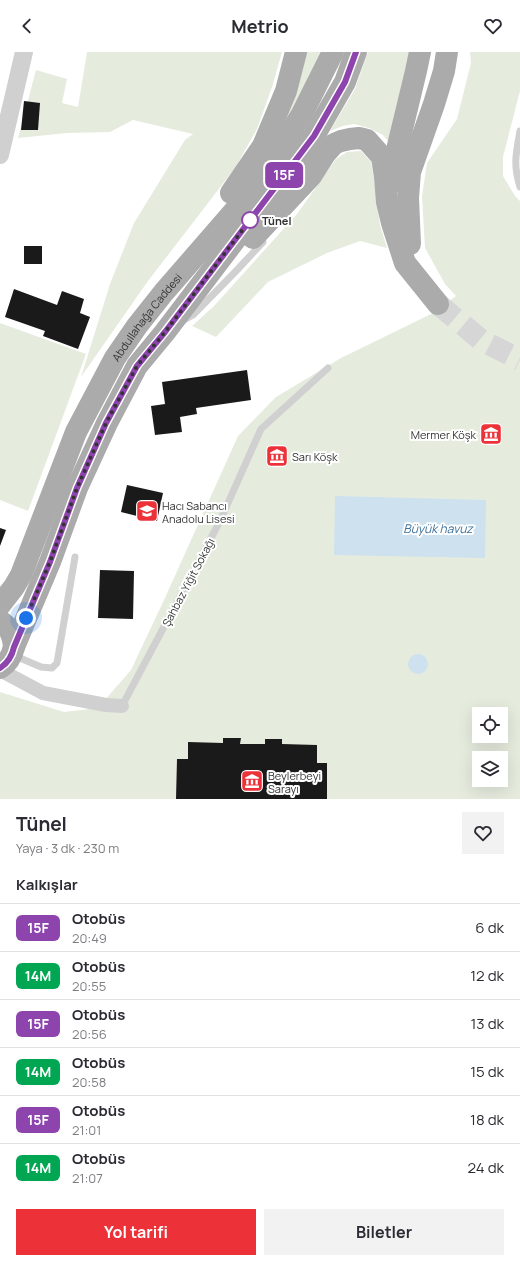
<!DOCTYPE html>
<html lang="tr">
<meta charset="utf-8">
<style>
body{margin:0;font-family:Manrope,sans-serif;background:#f2f2f3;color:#2b2b33;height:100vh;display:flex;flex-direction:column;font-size:15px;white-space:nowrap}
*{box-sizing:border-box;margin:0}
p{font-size:13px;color:#7c7c81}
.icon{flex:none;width:22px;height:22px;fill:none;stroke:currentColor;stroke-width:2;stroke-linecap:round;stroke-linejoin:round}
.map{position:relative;height:747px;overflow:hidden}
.drawer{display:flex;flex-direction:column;background:#fff;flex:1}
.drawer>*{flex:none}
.badge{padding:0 8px;border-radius:6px;font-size:14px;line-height:26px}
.controls{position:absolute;left:472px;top:655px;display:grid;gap:8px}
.controls a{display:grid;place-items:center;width:36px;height:36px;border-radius:0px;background:#fff;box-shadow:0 4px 16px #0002;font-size:20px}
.you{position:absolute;width:20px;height:20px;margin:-10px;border:3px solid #fff;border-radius:50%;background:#1a73e8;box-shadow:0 0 0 6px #1a73e833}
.map>.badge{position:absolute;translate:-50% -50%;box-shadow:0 0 0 2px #fff}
h2{padding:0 16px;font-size:15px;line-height:36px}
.round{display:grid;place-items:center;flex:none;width:42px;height:42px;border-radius:0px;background:#f2f2f3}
.headline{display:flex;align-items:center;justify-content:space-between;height:68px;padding:0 16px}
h1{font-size:19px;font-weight:700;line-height:30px}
.cta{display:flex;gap:8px;margin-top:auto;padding:8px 16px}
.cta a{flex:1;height:46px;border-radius:0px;background:#ec3238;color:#fff;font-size:16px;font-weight:700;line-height:46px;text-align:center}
.cta a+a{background:#f2f2f3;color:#2b2b33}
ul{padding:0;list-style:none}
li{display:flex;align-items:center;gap:12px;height:48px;padding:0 16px;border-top:1px solid #e1e1e2}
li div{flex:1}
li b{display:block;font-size:15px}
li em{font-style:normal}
li .badge{min-width:44px;font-weight:700;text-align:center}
header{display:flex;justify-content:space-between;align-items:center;height:52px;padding:0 16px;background:#fff;font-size:18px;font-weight:700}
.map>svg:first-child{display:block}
.green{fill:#e5ecde;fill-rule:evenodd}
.water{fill:#cde1ef}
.building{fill:#1a1a1a}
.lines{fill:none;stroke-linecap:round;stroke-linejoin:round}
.primary-tunnel{stroke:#d6d6d6;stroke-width:22;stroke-dasharray:22 11;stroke-linecap:butt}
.service{stroke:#d0d0d0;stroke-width:7}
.minor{stroke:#d0d0d0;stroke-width:14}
.tertiary{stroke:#d0d0d0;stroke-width:18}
.primary{stroke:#ababab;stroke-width:22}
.line-casing{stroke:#fff;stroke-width:9}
.line{stroke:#8e44ad;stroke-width:6}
.walk{stroke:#333;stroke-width:4;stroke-dasharray:0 7.2}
.stop-dot{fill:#fff;stroke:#8e44ad;stroke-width:2}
.labels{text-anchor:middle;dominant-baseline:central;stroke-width:4;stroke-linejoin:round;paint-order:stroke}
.stop-label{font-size:11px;font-weight:bold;fill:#333;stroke:#fff;text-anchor:start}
.street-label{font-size:11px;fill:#333;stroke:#fff}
.poi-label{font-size:11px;fill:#333;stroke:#fff;text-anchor:start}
.water-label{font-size:12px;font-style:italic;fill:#3c719a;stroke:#fff}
</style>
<header><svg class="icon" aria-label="back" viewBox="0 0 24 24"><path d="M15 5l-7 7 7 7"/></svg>Metrio<svg class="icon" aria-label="heart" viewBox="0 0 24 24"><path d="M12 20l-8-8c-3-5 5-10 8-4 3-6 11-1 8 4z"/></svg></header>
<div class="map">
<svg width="520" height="747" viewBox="0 0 520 747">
<rect width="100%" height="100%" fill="#fff"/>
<g class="green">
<path d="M87 0H282L272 35 257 77 235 116 148 229 81 325 110 232 134 171 185 88 193 82 133 68 110 80 67 81 18 86 36 18 67 27 62 51 78 55Z"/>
<path d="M305 0H328L270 103Z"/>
<path d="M368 0H413L393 95 383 83 369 76 354 72 343 74 330 79 355 37Z"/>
<path d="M470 0H520V39L503 105V124L515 144 520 149V747H0V640L64 660 98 656 131 618 164 548 238 384 276 345 341 306 431 262 456 244 445 232 425 196 422 144 427 111 457 67 471 11ZM479 662H501V684H479ZM479 706H501V728H479Z"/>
<path d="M361 99 371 110 374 127 380 173 387 196 360 189 327 201 268 230 216 285 192 274 214 254 297 162 336 107 347 100Z"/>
<path d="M0 271 86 302 28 459 0 448Z"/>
</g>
<g class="water">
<path d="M335 444 486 448 485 506 334 503Z"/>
<circle cx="418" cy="612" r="10"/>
</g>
<g class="building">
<path d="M24 49 40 51 38 78H21Z"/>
<rect x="24" y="194" width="18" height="18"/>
<path d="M14 237 57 253 62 239 84 247 80 261 90 265 78 297 43 284 45 279 5 265Z"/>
<path d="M247 318 251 348 196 356 197 362 180 365 182 380 155 383 151 354 165 352 162 330Z"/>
<path d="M127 433 163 441 157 469 121 460Z"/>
<path d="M0 476 6 478 0 494Z"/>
<path d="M100 518 134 519 133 567 98 566Z"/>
<path d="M223 686H241L240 692H265V687H282V692L317 693V711H327V747H176L177 707H188V690L223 691Z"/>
</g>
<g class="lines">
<path class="primary-tunnel" d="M438 252 481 288 520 308"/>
<g class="service">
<path d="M520 79C516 101 513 113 520 135"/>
<path d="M184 268 193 263 237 218 263 190"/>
<path d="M13 603 41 615 52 616 57 611 75 505"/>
<path d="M122 654 220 469 261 377 328 316"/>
</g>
<path class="minor" d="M0 618 43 641 106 653 122 654"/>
<path class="tertiary" d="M0 103 24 0"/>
<g class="primary">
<path d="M396 129V102L416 19 420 0"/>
<path d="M231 141 263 94 286 39 296 0"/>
<path d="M253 186 311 124 325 102 334 92 341 89 350 87 359 86 367 88 382 105 385 125 387 150 392 171 405 211 438 252"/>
<path d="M410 192 408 146 410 120 434 52 444 19 447 0"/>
<path id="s1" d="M0 553 14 535 21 523 76 380 115 306 137 274 164 240 237 156 269 115 302 62 333 0"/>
<path d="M0 569C10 575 13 584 14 595"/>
<path d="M0 616C8 611 12 604 14 595L50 510 77 436 107 371 137 314 165 280 314 84 345 30 356 0"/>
</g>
</g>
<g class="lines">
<g class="line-casing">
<path id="line" d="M0 616C8 611 12 604 14 595L50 510 77 436 106 371 137 314 165 280 314 84 345 30 356 0"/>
</g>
<use href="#line" class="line"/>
<path class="walk" d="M26 566 50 510 77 436 106 371 137 314 165 280 250 168"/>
</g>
<defs>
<g id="museum-square" transform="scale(1.15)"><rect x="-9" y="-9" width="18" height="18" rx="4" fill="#ec3238" stroke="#fff"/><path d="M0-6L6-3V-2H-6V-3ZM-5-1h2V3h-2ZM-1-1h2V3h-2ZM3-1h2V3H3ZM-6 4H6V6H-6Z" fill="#fff"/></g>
<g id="school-square" transform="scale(1.15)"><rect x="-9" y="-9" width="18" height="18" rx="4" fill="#ec3238" stroke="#fff"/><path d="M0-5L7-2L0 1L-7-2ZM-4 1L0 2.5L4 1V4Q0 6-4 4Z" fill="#fff"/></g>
</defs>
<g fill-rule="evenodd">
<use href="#museum-square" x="491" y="382"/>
<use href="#museum-square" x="277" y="404"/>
<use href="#school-square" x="147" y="459"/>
<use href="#museum-square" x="252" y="729"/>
</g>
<circle class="stop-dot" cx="250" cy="168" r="8"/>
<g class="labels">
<g class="stop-label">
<text x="262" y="168">Tünel</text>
</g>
<g class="street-label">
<text stroke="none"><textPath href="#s1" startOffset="325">Abdullahağa Caddesi</textPath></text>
<text transform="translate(188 530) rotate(-62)">Şahbaz Yiğit Sokağı</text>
</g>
<g class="poi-label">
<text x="476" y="382" text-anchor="end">Mermer Köşk</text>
<text x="292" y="404">Sarı Köşk</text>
<text x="162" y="453">Hacı Sabancı<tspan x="162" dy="13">Anadolu Lisesi</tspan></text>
<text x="268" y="723">Beylerbeyi<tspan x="268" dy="13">Sarayı</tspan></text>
</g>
<g class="water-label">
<text x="438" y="476">Büyük havuz</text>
</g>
</g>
</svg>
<div class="controls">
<a><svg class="icon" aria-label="locate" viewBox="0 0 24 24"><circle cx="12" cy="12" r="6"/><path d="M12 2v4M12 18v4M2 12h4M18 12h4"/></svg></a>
<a><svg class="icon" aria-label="layers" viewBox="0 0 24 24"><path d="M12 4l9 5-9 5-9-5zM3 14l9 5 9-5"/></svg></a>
</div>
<div class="you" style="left:26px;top:566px"></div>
<b class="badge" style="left:284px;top:123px;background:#8e44ad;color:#fff">15F</b>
</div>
<section class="drawer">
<div class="headline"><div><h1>Tünel</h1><p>Yaya · 3 dk · 230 m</p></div><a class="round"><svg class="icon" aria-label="heart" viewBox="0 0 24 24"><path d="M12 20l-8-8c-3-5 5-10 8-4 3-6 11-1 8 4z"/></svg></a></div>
<h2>Kalkışlar</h2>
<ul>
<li><span class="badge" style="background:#8e44ad;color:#fff">15F</span><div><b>Otobüs</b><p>20:49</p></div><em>6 dk</em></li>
<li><span class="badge" style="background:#00a651;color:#fff">14M</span><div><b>Otobüs</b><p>20:55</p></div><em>12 dk</em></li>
<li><span class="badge" style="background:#8e44ad;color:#fff">15F</span><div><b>Otobüs</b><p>20:56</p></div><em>13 dk</em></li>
<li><span class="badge" style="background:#00a651;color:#fff">14M</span><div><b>Otobüs</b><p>20:58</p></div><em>15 dk</em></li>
<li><span class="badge" style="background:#8e44ad;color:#fff">15F</span><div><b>Otobüs</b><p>21:01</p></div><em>18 dk</em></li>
<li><span class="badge" style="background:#00a651;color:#fff">14M</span><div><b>Otobüs</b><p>21:07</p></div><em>24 dk</em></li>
</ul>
<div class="cta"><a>Yol tarifi</a><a>Biletler</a></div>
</section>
